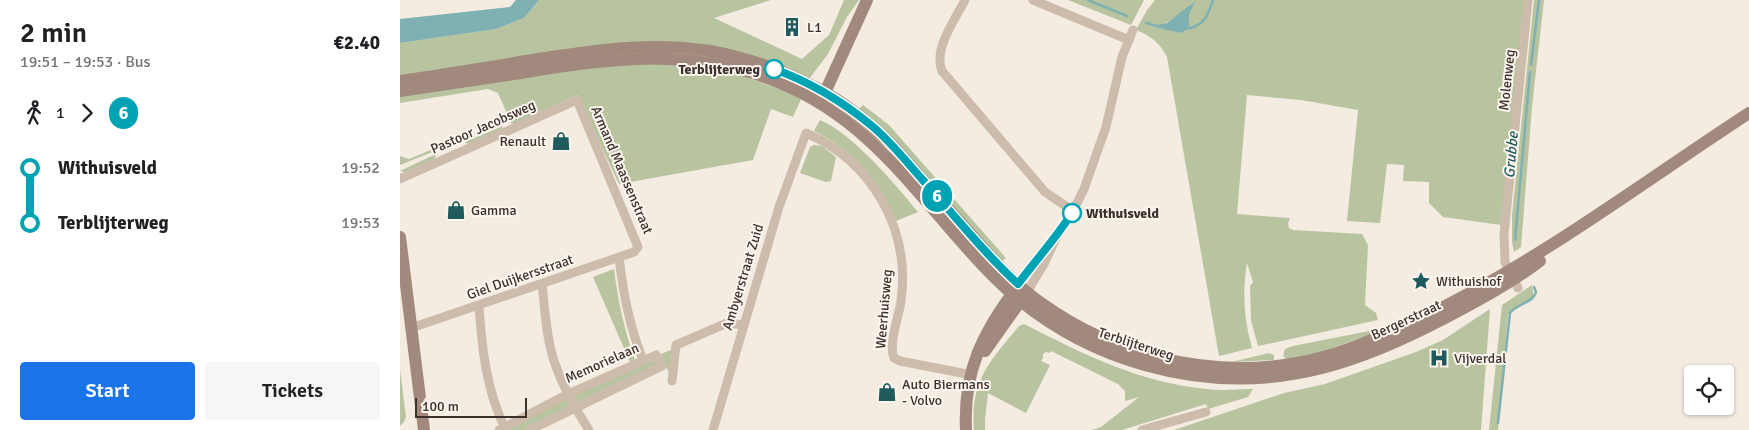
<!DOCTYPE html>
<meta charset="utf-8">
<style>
body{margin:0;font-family:Signika,sans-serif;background:#f6f6f6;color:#202124;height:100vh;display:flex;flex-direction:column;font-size:19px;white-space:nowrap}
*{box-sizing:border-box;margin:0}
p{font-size:16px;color:#757577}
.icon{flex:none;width:28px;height:28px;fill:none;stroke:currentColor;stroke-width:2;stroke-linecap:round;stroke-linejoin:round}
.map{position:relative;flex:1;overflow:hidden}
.details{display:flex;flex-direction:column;background:#fff;width:400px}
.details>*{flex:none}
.badge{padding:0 10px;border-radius:16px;font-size:18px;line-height:32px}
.buttons{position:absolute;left:1284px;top:365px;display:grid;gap:10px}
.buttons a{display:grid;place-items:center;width:50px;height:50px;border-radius:5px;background:#fff;box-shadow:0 1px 4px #0004;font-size:25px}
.scale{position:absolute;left:15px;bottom:12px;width:112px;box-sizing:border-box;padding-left:5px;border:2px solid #3b302b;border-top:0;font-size:14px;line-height:18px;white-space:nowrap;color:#3b302b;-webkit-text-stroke:4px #fbf5ee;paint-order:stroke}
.map>.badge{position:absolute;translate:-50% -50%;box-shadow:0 0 0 2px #fff}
.legs{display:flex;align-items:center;gap:8px;height:55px;padding:0 20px;font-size:16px}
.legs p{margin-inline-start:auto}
.overview{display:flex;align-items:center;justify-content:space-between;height:85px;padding:0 20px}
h1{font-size:28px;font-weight:600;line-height:38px}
.action{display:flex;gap:10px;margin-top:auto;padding:10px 20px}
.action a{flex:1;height:58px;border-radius:5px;background:#1a73e8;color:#fff;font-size:20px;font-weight:600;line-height:58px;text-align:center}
.action a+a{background:#f6f6f6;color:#202124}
ul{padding:0 20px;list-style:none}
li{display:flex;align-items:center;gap:18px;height:55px;font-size:19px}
li i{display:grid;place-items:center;width:8px;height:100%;margin:0 6px;background:currentColor}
li i::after{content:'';width:12px;height:12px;margin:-6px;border:4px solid;border-radius:50%;background:#fff}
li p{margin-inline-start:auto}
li:first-child i{background:linear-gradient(#0000 50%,currentColor 0)}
li:last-child i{background:linear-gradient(currentColor 50%,#0000 0)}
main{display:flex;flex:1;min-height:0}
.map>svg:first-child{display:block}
.green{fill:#b8c4a0;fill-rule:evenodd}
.water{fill:#7fb0b2}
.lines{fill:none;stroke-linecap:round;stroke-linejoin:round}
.stream{stroke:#7fb0b2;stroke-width:2.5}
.street{stroke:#cdbbac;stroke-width:9}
.secondary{stroke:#a18a7d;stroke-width:12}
.line-1-casing{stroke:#fff;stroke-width:11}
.line-1{stroke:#00a3b4;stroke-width:8}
.stop-1-dot{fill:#fff;stroke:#00a3b4;stroke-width:2.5}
.labels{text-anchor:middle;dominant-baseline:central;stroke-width:4;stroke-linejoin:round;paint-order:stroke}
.poi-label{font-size:14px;fill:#3b302b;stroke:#fbf5ee;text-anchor:start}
.stop-label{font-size:14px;font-weight:bold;fill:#3b302b;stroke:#fbf5ee;text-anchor:end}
.street-label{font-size:14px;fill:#3b302b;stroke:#fbf5ee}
.water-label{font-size:15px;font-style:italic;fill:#1f5a5e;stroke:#fbf5ee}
</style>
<main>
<section class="details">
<div class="overview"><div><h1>2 min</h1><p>19:51 – 19:53 · Bus</p></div><b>€2.40</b></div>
<div class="legs"><svg class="icon" aria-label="walk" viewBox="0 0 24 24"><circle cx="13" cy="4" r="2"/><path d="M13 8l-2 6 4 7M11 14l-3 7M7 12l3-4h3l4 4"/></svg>1<svg class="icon" aria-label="forward" viewBox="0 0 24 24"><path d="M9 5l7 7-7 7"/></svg><b class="badge" style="background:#00a3b4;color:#fff">6</b></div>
<ul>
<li><i style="color:#00a3b4"></i><b>Withuisveld</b><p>19:52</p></li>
<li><i style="color:#00a3b4"></i><b>Terblijterweg</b><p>19:53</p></li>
</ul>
<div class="action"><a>Start</a><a>Tickets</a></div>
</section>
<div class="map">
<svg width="1349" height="430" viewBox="0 0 1349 430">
<rect width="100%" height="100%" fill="#f4ebe1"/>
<g class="green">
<path d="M139 0H371L314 18 402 59 429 35 444 0H459L447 17 428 54 409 79 346 57 0 78V43L96 29 124 18Z"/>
<path d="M668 0H744L731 25Z"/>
<path d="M755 0H1125L1101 225 1043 217 1029 203V182L1003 181 1004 165 987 164 980 223 947 221 958 110 901 100 847 95 837 214 890 218 888 223 889 228 893 230 962 234 968 245 965 305 976 313 978 320 858 346 851 320 850 286 853 282 847 263C842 292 844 320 852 348L819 356 767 57C760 43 751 36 736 30L747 10ZM793 2H794L789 15V26L782 33 759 26C773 21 782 12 793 2Z"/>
<path d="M1134 0H1144L1132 107 1121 247 1114 252 1112 242V215Z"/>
<path d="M212 63 317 67 402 97 393 117 371 109 353 160 219 184 177 95 114 124 111 123 98 93 88 89 0 103V95Z"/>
<path d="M463 105 489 125 606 258 601 262 459 109Z"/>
<path d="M420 120C453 134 495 184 518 212L496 221C480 182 452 149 414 131Z"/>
<path d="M103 126 102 129 68 144 65 142Z"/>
<path d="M414 145 422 146 436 157 431 181 426 182 400 173 410 147Z"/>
<path d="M33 149 35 151 0 165V156L9 159Z"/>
<path d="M36 154 35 159 5 172 0 171Z"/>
<path d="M214 269C218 302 224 329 235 360L230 362 193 277Z"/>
<path d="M1132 285 1134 299 1117 307 1108 315 1098 430H1089L1102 305Z"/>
<path d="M1090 309 1081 430H774L884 393 925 384 1016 352 1043 340Z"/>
<path d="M624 324C683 354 740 383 807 389 822 391 837 389 853 389L848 397 808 409 806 404 722 430H692L701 427 739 397 725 401V391L718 384 651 351 649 353 646 352 643 354V358L641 361 650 365 626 413 588 393 585 419V430H574C570 380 590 361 619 326Z"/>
<path d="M974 330 975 333 918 353 886 359 883 356 885 349 893 346Z"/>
<path d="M273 349 269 373 261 354Z"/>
<path d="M869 353 874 355V360L831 362Z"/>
<path d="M254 360 257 365 177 403 173 395Z"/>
<path d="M0 369 6 417 4 422 0 426Z"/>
<path d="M166 398 170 407 125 430H109L108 428Z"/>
</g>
<g class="water">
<path d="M116 0H139L124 18 96 29 0 43V19L110 7Z"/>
<path d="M795 1 789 15V26L782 33 767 30 758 25 767 23Z"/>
</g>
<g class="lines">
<g class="stream">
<path d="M688 0 727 16"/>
<path d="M746 23 768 29"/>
<path d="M785 29C804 27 808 15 813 0"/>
<path d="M1131 65 1139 0"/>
<path d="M1115 240 1130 72"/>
<path d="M1098 423 1110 313C1117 303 1132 304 1136 292L1134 287"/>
</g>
<g class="street">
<path d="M565 0C555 20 533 49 542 71L645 192 673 211"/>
<path d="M633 0 729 40"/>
<path d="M0 179 177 100 238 247 234 252 11 328"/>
<path d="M219 257C223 293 229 326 243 360"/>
<path d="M142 284C145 309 146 337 154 361 162 385 175 409 189 430"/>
<path d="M618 285 653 239"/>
<path d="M1118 288 1105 262 1104 234 1128 0"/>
<path d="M627 292 644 264 658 234 673 211 684 189 706 127 722 57 733 30"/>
<path d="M79 306C82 348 86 391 106 430"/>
<path d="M272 381 276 345 327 323 344 325"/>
<path d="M99 430 168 394 256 355 262 366 130 430"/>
<path d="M313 430 379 207 406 133C472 161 511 230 501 301 499 316 488 345 494 358L500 361 572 375"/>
<path d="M742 430 806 412"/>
</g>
<g class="secondary">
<path d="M0 81C46 74 92 67 138 59 179 53 220 46 262 47 322 47 383 67 434 98 455 111 474 128 492 145 517 173 541 201 566 229 589 255 612 283 641 303 712 354 804 378 891 364 936 357 978 338 1019 319 1137 263 1240 184 1349 113"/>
<path d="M0 91C40 85 80 79 121 73 209 58 294 47 380 83 476 122 522 204 592 275 677 361 804 398 922 368 966 357 1007 338 1047 317 1079 300 1111 283 1140 261"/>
<path d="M422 99 467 0"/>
<path d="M0 237 24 430"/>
<path d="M585 351 624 296"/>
<path d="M566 430C563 371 583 332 617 287"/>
</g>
</g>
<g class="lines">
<g class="line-1-casing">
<path id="line-1" d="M374 69C410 82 442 101 472 126 490 141 505 160 521 178 553 214 583 252 618 284 636 260 656 238 672 213"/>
</g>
<use href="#line-1" class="line-1"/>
</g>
<defs>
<g id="building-bare" transform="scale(1.5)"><path d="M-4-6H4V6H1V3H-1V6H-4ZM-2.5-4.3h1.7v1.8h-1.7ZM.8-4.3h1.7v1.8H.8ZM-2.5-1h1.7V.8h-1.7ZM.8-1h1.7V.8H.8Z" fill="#1f5a5e" stroke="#fbf5ee" stroke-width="2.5" paint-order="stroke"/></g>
<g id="shop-bare" transform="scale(1.5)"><path d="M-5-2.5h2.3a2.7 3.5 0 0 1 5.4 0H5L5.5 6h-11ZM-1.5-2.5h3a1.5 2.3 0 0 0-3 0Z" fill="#1f5a5e" stroke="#fbf5ee" stroke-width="2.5" paint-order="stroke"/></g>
<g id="sight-bare" transform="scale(1.5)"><path d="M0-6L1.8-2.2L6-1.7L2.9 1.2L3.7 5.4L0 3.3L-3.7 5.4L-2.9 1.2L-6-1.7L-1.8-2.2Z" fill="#1f5a5e" stroke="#fbf5ee" stroke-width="2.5" paint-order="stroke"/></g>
<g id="hospital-bare" transform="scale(1.5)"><path d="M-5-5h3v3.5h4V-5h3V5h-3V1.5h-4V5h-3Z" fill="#1f5a5e" stroke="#fbf5ee" stroke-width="2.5" paint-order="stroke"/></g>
</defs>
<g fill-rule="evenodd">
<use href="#building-bare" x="392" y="27"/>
<use href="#shop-bare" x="161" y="141"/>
<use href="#shop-bare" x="56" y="210"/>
<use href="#sight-bare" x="1021" y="281"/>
<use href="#hospital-bare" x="1039" y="358"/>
<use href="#shop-bare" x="487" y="392"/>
</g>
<g class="stop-1-dot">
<circle cx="374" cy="69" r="9"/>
<circle cx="672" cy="213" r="9"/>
</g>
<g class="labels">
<g class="poi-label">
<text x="407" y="27">L1</text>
<text x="146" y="141" text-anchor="end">Renault</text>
<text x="71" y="210">Gamma</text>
<text x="1036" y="281">Withuishof</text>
<text x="1054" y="358">Vijverdal</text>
<text x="502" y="384">Auto Biermans<tspan x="502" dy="16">- Volvo</tspan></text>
</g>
<g class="stop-label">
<text x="360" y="69">Terblijterweg</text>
<text x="686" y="213" text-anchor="start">Withuisveld</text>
</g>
<g class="street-label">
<text transform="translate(1107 80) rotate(-84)">Molenweg</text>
<text transform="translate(83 127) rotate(-24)">Pastoor Jacobsweg</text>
<text transform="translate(222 170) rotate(67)">Armand Maassenstraat</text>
<text transform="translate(120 277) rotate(-19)">Giel Duijkersstraat</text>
<text transform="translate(343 277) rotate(-73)">Ambyerstraat Zuid</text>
<text transform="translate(484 309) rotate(-85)">Weerhuisweg</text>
<text transform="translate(1006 320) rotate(-25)">Bergerstraat</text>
<text transform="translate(736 344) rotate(18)">Terblijterweg</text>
<text transform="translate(202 363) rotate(-24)">Memorielaan</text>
</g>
<g class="water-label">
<text transform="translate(1111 155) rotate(-85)">Grubbe</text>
</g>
</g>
</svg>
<div class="buttons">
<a><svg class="icon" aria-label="locate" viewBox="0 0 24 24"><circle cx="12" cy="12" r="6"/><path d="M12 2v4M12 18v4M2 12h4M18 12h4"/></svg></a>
</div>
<div class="scale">100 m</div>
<b class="badge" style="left:537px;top:196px;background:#00a3b4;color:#fff">6</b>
</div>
</main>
